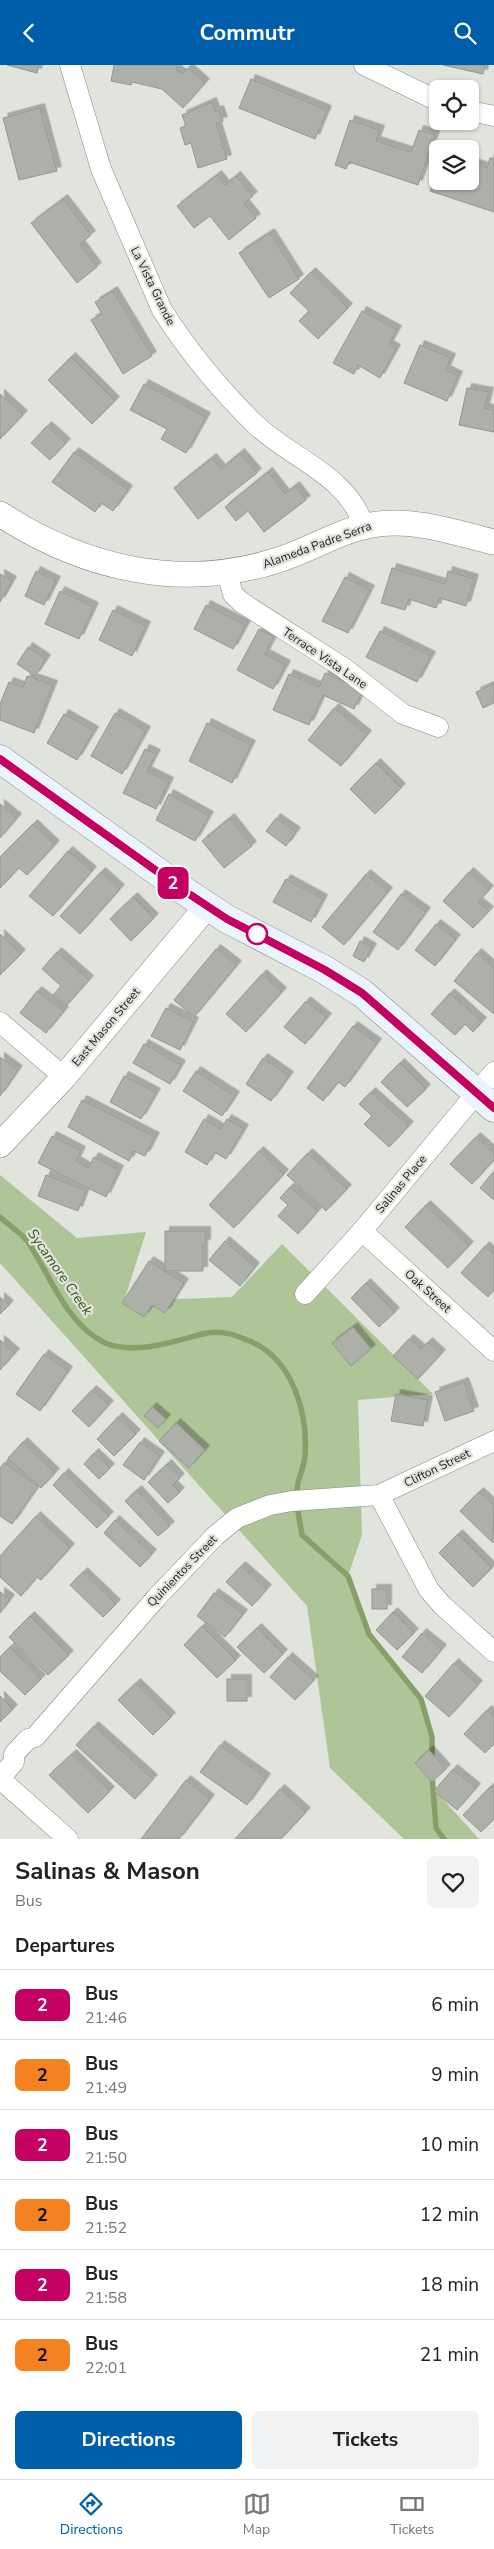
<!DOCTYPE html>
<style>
body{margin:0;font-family:"Nunito Sans",sans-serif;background:#f2f2f2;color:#222;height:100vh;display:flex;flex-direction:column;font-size:19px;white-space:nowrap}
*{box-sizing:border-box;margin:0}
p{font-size:16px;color:#767676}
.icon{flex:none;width:28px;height:28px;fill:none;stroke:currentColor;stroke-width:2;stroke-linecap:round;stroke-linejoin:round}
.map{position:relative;height:1774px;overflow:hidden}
.details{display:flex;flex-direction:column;background:#fff;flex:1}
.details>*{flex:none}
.badge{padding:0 10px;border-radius:8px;font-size:18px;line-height:32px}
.tools{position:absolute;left:429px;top:15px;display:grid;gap:10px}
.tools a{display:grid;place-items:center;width:50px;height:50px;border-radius:8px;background:#fff;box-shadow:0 1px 4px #0004;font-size:25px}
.map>.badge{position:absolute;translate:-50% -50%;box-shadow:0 0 0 2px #fff}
h2{padding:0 15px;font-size:19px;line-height:45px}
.round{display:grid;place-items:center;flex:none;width:52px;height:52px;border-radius:8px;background:#f2f2f2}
.head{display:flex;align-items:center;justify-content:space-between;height:85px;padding:0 15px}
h1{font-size:24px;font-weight:700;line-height:38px}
.action{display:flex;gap:10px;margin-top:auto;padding:10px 15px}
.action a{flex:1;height:58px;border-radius:8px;background:#005daa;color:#fff;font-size:20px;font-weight:700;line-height:58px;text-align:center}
.action a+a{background:#f2f2f2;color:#222}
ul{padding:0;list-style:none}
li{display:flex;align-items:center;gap:15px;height:70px;padding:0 15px;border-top:1px solid #e0e0e0}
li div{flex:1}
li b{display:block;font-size:19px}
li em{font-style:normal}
li .badge{min-width:55px;font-weight:700;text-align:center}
header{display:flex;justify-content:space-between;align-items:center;height:65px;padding:0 15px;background:#005daa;color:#fff;font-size:22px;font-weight:700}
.tabs{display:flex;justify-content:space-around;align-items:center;height:70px;border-top:1px solid #e0e0e0;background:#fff;font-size:14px;color:#767676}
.tabs a{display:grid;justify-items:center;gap:2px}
.tabs .on{color:#005daa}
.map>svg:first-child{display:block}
.green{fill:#afc497}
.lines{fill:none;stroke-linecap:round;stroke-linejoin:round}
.stream{stroke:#87a06a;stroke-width:5.5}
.building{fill:#acb0a9;stroke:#949791;filter:url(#shadow)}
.minor-casing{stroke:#868983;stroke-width:21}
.tertiary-casing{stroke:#868983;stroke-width:26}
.secondary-casing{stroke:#868983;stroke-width:29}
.minor{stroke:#fff;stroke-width:20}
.tertiary{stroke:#fff;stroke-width:25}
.secondary{stroke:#ebf3fd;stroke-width:28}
.line-casing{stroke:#fff;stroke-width:11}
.line{stroke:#c40063;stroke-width:8}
.stop-dot{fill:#fff;stroke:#c40063;stroke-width:2.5}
.labels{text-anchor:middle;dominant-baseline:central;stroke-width:4.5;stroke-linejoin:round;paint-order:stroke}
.street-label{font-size:12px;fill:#212220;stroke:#e0e4dd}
.water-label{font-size:14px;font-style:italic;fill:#395015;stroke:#e0e4dd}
</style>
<header><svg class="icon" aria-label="back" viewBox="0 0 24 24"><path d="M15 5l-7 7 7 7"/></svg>Commutr<svg class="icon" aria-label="search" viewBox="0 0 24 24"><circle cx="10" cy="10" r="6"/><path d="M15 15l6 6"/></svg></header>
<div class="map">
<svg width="494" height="1774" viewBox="0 0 494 1774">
<defs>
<filter id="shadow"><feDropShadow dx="4.5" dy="-4.5" stdDeviation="0" flood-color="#0004"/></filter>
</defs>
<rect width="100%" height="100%" fill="#e0e4dd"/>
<path class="green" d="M0 1110 77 1173 146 1167 124 1236 232 1232 282 1179 433 1329 358 1335 362 1470 348 1511 369 1569 421 1634 432 1672V1722L479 1774H404L330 1703 307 1541 0 1198Z"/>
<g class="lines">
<g class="stream">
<path d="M0 1152C9 1160 21 1168 28 1177 50 1210 67 1260 105 1278 135 1290 173 1277 202 1269 221 1264 235 1270 252 1277 294 1296 308 1350 305 1391 304 1402 298 1413 297 1424 295 1438 300 1456 302 1470L348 1511 369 1569 421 1634 432 1672V1696"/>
<path d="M432 1710 436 1763 444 1774"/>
</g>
</g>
<g class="building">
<path d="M7 0H39L37 8Z"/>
<path d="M114 0H177L176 4 182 9 188 3 205 18 183 43 162 24 132 17 131 20 111 16Z"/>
<path d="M443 0H485L483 9Z"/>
<path d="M251 14 327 45 315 74 239 43Z"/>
<path d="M212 37 215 46 219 45 223 56 216 58 227 94 198 103 191 78 185 80 180 63 186 61 182 50Z"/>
<path d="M40 43 57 106 19 115 3 53Z"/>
<path d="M350 55 380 65 376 76 411 87 419 65 435 70 418 120 349 97 346 104 335 100Z"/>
<path d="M490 93 494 94V147L430 126 438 103V116H470V97L487 103Z"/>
<path d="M217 110 225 120 236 111 253 131 244 138 256 153 229 175 210 151 194 163 177 141Z"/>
<path d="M63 134 91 170 80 179 97 202 77 218 31 158Z"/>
<path d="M270 168 299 214 269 233 239 188Z"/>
<path d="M311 207 348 243 318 274 299 256 309 246 290 228Z"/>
<path d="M113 226 152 291 123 309 91 255 102 249 95 237Z"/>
<path d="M362 246 397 265 389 280 396 284 380 313 358 300 354 309 333 298Z"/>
<path d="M420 280 451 293 446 305 458 311 447 336 404 318Z"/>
<path d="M71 292 115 336 92 359 48 315Z"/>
<path d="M144 319 206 352 186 388 161 374 167 364 130 345Z"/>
<path d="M467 323 489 327 485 343 494 345V367L459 360Z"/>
<path d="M0 329 23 350 0 374Z"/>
<path d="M47 361 66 378 50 395 31 378Z"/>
<path d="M74 387 128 425 113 446 101 438 95 447 52 417Z"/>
<path d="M240 388 257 408 198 454 174 423 212 393 221 404Z"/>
<path d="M268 407 285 429 295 421 306 435 264 467 248 446 236 456 225 442Z"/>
<path d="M392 503 445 519 448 506 474 514 466 541 440 533 436 543 409 534 405 545 381 538Z"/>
<path d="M36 506 56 516 44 540 25 531Z"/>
<path d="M0 509 12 516 0 537Z"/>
<path d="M345 512 370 525 348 568 322 556Z"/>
<path d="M60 526 94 542 79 574 45 559Z"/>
<path d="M206 540 246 560 233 584 194 564Z"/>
<path d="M113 545 146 561 132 591 99 575Z"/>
<path d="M259 564 274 572 265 589 286 600 273 624 237 605Z"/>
<path d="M380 566 431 591 417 617 366 592Z"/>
<path d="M28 582 46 594 35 611 17 599Z"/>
<path d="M325 608 363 625 354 644 323 630 309 660 273 645 289 609 319 622Z"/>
<path d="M27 611 53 620 34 668 0 655V639L9 617 23 622Z"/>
<path d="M494 619V638L483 643 476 627Z"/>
<path d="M334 643 367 670 341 701 308 675Z"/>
<path d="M115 648 146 666 122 709 91 691Z"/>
<path d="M64 649 94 666 77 695 47 678Z"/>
<path d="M207 658 251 680 232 718 189 696Z"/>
<path d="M145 684 156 689 147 706 169 717 156 744 123 728Z"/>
<path d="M376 698 401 723 375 749 350 724Z"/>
<path d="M169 729 209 751 195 776 156 755Z"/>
<path d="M0 739 17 753 0 773Z"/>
<path d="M230 753 252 781 224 803 202 776Z"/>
<path d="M276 753 296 767 286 781 266 766Z"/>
<path d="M33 759 55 780 27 810 19 803 0 823V792Z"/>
<path d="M68 786 92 806 53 851 29 831Z"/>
<path d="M101 807 120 824 80 869 60 851Z"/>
<path d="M469 807 489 825 478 837 489 846 473 863 443 836Z"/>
<path d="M366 809 388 827 344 880 322 862Z"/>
<path d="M286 814 323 834 311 857 273 837Z"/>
<path d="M401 829 426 847 398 885 373 867Z"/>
<path d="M133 832 154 853 131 876 110 854Z"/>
<path d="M436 859 456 874 435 901 415 885Z"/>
<path d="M0 869 21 889 0 910Z"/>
<path d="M360 876 372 883 364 897 353 891Z"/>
<path d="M216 884 237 900 194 952 174 935Z"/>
<path d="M57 887 89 915 66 941 53 930 61 921 42 904Z"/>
<path d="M477 888 494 903V949L454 916Z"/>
<path d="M262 909 282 927 246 967 226 949Z"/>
<path d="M37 926 64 946 46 968 20 948Z"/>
<path d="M450 928 482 957 473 967 465 959 455 970 431 949Z"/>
<path d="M306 936 327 953 305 979 284 962Z"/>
<path d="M166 943 194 957 180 985 151 971Z"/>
<path d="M353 961 377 978 345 1022 338 1017 323 1036 307 1023Z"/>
<path d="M144 979 181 1000 170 1019 133 998Z"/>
<path d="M0 992 18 1005 0 1031Z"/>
<path d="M263 993 289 1011 271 1036 246 1019Z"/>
<path d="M400 998 426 1024 407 1042 381 1017Z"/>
<path d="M196 1006 235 1031 222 1051 183 1026Z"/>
<path d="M124 1011 156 1028 141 1054 110 1037Z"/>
<path d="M371 1027 409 1061 389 1082 364 1059 372 1051 359 1039Z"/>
<path d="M82 1035 155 1072 145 1091 134 1086 129 1096 68 1062Z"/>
<path d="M204 1054 221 1064 227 1054 244 1064 226 1094 214 1087 207 1100 185 1087Z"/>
<path d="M52 1071 81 1086 76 1096 88 1103 94 1092 119 1105 106 1132 38 1098Z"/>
<path d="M476 1072 494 1088V1095L472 1119 450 1099Z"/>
<path d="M259 1086 284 1109 234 1163 209 1140Z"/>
<path d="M308 1088 347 1124 326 1146 287 1110Z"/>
<path d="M494 1106V1135L480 1123Z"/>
<path d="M46 1110 86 1125 78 1146 38 1131Z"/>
<path d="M290 1122 318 1146 298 1169 278 1151 288 1140 280 1133Z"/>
<path d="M426 1140 469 1181 448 1203 405 1162Z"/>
<path d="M165 1166H206V1179H203V1206H165Z"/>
<path d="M225 1176 255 1202 240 1221 209 1195Z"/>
<path d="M485 1181 494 1189V1225L488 1232 461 1208Z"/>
<path d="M149 1196 184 1218 165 1248 152 1240 144 1252 122 1238Z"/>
<path d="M366 1218 395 1247 379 1262 351 1233Z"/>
<path d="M0 1232 9 1240 0 1249Z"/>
<path d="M353 1262 371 1284 351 1301 332 1278Z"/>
<path d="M409 1274 421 1284 428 1277 441 1289 418 1314 393 1291Z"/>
<path d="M0 1275 15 1288 0 1305Z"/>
<path d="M44 1289 68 1306 40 1346 16 1329Z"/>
<path d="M464 1317 474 1346 445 1356 435 1327Z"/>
<path d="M92 1325 109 1340 89 1362 72 1346Z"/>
<path d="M396 1329 428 1335 423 1361 391 1356Z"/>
<path d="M152 1342 166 1354 158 1363 144 1351Z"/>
<path d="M118 1352 136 1369 114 1391 97 1374Z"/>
<path d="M176 1358 205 1385 189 1403 159 1376Z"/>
<path d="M23 1377 55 1408 41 1423 8 1393Z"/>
<path d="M140 1377 160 1391 144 1415 123 1400Z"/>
<path d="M94 1388 110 1403 99 1414 84 1399Z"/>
<path d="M4 1398 38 1421 12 1459 0 1451V1403Z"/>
<path d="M167 1399 180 1413 173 1420 180 1427 168 1438 148 1417Z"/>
<path d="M64 1408 109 1451 97 1463 53 1420Z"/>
<path d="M137 1425 170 1461 158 1471 125 1436Z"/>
<path d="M479 1427 494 1441 493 1478 460 1446Z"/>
<path d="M36 1451 70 1483 41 1515 37 1512 21 1531 0 1512V1491Z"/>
<path d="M115 1455 152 1489 140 1502 104 1468Z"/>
<path d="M458 1469 492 1503 473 1522 439 1488Z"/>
<path d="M241 1501 267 1524 252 1541 226 1517Z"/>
<path d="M83 1507 116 1539 103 1552 70 1520Z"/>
<rect x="372" y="1524" width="15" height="20"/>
<path d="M0 1527 10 1534 0 1548Z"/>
<path d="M214 1528 243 1549 225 1572 197 1551Z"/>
<path d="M393 1547 414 1568 397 1585 376 1565Z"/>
<path d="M30 1551 69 1590 48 1610 9 1572Z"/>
<path d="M202 1561 236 1595 217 1613 184 1580Z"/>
<path d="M257 1563 283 1589 264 1608 237 1582Z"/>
<path d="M422 1568 442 1584 422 1608 402 1592Z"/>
<path d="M10 1582 41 1614 25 1630 0 1606V1592Z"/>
<path d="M288 1592 314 1615 295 1635 270 1612Z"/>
<path d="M454 1598 478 1620 449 1652 425 1631Z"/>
<rect x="227" y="1614" width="20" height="22"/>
<path d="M136 1618 171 1652 153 1670 118 1635Z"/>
<path d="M0 1631 13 1644 0 1657Z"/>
<path d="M487 1645 494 1651V1679L485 1688 464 1669Z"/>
<path d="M94 1661 153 1714 135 1734 76 1680Z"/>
<path d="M220 1680 266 1713 247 1740 200 1707Z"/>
<path d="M429 1685 446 1704 432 1717 415 1698Z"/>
<path d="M72 1689 110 1726 88 1748 49 1710Z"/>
<path d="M453 1704 476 1723 457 1745 434 1726Z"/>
<path d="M186 1715 210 1734 179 1774H141Z"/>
<path d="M491 1721 494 1725V1754L481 1767 463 1750Z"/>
<path d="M280 1724 306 1747 281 1774H235Z"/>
</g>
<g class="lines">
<g class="minor-casing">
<g id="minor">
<path d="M70 0 101 104 162 245C189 287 220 325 256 360 292 394 349 411 364 462"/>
<path d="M364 0 438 36"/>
<path d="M470 46 494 51"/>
<path d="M227 508 233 529 241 537 344 603 403 649 438 662"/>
<path d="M0 957 64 1012"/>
<path d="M362 1166 494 1286"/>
<path d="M305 1229 362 1166 494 1007"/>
<path d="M379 1430 429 1525 442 1540 494 1587"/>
<path d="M0 1713 14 1697V1689L28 1674 35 1672 157 1532 215 1471 237 1453 270 1440 292 1436 379 1430 494 1376"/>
<path d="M0 1714 68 1774"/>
</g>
</g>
<g class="tertiary-casing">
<g id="tertiary">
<path d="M0 449C83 503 179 526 275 496 310 486 342 463 378 459 418 454 456 468 494 477"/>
<path d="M0 1080 64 1012 208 840"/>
</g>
</g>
<g class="secondary-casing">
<path id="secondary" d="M0 694 186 827 227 854 325 905 362 928 494 1043"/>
</g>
<use href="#minor" class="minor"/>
<use href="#tertiary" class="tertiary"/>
<use href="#secondary" class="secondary"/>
</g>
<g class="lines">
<g class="line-casing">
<path id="line" d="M0 694 186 827 227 854 325 905 362 928 494 1043"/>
</g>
<use href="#line" class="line"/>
</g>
<circle class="stop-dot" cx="257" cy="869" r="10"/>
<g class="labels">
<g class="street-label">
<text transform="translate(153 221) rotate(64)">La Vista Grande</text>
<text transform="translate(317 480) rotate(-20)">Alameda Padre Serra</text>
<text transform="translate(325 593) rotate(34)">Terrace Vista Lane</text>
<text transform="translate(106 962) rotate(-50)">East Mason Street</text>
<text transform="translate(401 1119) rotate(-50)">Salinas Place</text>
<text transform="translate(428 1226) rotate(42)">Oak Street</text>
<text transform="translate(437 1403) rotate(-26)">Clifton Street</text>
<text transform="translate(182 1506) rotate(-46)">Quinientos Street</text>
</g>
<g class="water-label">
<text transform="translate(60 1207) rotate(55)">Sycamore Creek</text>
</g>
</g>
</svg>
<div class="tools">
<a><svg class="icon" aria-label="locate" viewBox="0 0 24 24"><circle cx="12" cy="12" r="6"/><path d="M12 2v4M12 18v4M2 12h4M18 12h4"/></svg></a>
<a><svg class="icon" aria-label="layers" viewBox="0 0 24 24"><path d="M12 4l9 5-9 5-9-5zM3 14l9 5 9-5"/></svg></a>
</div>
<b class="badge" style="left:173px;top:818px;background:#c40063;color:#fff">2</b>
</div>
<section class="details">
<div class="head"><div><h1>Salinas &amp; Mason</h1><p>Bus</p></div><a class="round"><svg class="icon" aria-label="heart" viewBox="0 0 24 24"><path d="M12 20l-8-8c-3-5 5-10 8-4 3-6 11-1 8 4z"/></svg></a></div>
<h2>Departures</h2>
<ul>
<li><span class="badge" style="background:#c40063;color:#fff">2</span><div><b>Bus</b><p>21:46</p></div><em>6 min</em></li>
<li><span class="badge" style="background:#f58220;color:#111">2</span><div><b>Bus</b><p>21:49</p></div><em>9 min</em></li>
<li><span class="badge" style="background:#c40063;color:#fff">2</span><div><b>Bus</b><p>21:50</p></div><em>10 min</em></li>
<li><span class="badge" style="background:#f58220;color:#111">2</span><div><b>Bus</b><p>21:52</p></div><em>12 min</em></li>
<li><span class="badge" style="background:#c40063;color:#fff">2</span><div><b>Bus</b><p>21:58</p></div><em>18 min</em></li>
<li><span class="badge" style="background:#f58220;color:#111">2</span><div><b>Bus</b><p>22:01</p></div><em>21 min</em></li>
</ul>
<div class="action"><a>Directions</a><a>Tickets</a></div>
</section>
<nav class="tabs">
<a class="on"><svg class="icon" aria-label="directions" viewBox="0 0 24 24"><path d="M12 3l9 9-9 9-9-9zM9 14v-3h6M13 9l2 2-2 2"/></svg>Directions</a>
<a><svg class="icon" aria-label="map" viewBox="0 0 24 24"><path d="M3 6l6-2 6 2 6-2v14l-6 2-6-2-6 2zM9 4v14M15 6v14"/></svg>Map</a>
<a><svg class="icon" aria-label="tickets" viewBox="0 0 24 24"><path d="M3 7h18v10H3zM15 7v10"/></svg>Tickets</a>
</nav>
